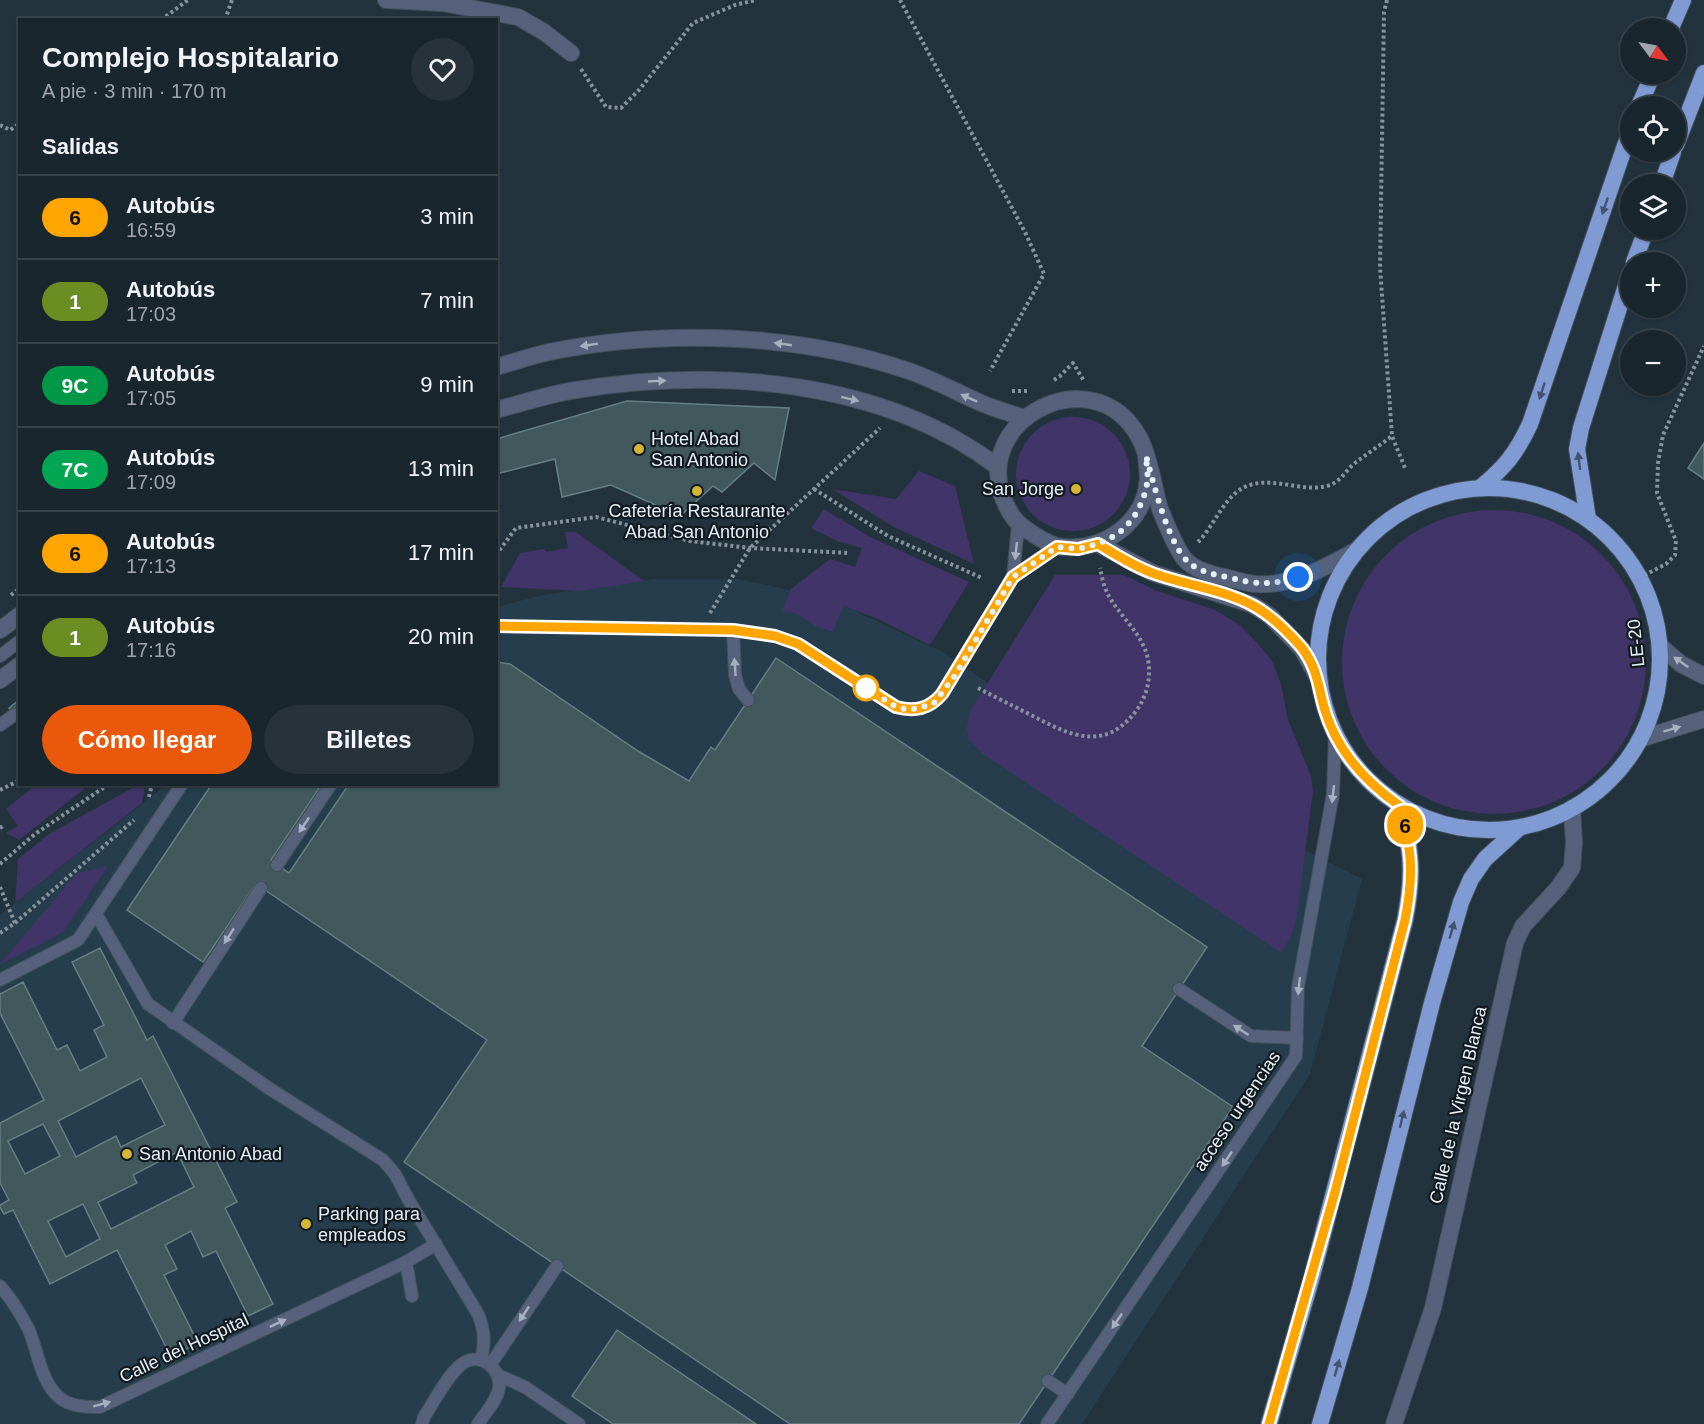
<!DOCTYPE html>
<html lang="es">
<meta charset="utf-8">
<style>
body{margin:0;font-family:Arial,sans-serif;background:#27323a;color:#f1f3f6;height:100vh;display:flex;flex-direction:column;font-size:22px;white-space:nowrap}
*{box-sizing:border-box;margin:0}
p{font-size:20px;color:#9fa5aa}
.icon{flex:none;width:33px;height:33px;fill:none;stroke:currentColor;stroke-width:2;stroke-linecap:round;stroke-linejoin:round}
.map{position:relative;flex:1;overflow:hidden}
.sheet{position:absolute;left:18px;top:18px;width:480px;height:768px;display:flex;flex-direction:column;background:#1a262e;border-radius:0px;box-shadow:0 2px 4px #0004,0 0 0 2px #38434a}
.sheet>*{flex:none}
.badge{padding:0 12px;border-radius:20px;font-size:21px;line-height:39px}
.needle{width:39px;rotate:122deg}
.tools{position:absolute;left:1620px;top:18px;display:grid;gap:12px}
.tools a{display:grid;place-items:center;width:66px;height:66px;border-radius:50%;background:#1a262e;box-shadow:0 2px 4px #0004,0 0 0 2px #38434a;font-size:30px}
.you{position:absolute;width:30px;height:30px;margin:-15px;border:4px solid #fff;border-radius:50%;background:#1a73e8;box-shadow:0 0 0 9px #1a73e833}
.map>.badge{position:absolute;translate:-50% -50%;box-shadow:0 0 0 3px #fff}
h2{padding:0 24px;font-size:22px;line-height:54px}
.round{display:grid;place-items:center;flex:none;width:63px;height:63px;border-radius:32px;background:#27323a}
.overview{display:flex;align-items:center;justify-content:space-between;height:102px;padding:0 24px}
h1{font-size:28px;font-weight:800;line-height:45px}
.cta{display:flex;gap:12px;margin-top:auto;padding:12px 24px}
.cta a{flex:1;height:69px;border-radius:36px;background:#ea580c;color:#fff;font-size:24px;font-weight:800;line-height:69px;text-align:center}
.cta a+a{background:#27323a;color:#f1f3f6}
ul{padding:0;list-style:none}
li{display:flex;align-items:center;gap:18px;height:84px;padding:0 24px;border-top:2px solid #38434a}
li div{flex:1}
li b{display:block;font-size:22px}
li em{font-style:normal}
li .badge{min-width:66px;font-weight:700;text-align:center}
.map>svg:first-child{display:block}
.built{fill:#253d4c}
.green{fill:#413468}
.building{fill:#41595d;stroke:#667f83;stroke-width:1.5;fill-rule:evenodd}
.lines{fill:none;stroke-linecap:round;stroke-linejoin:round}
.service-casing{stroke:#41515c;stroke-width:14}
.minor-casing{stroke:#41515c;stroke-width:18}
.trunk-casing{stroke:#41515c;stroke-width:18}
.path{stroke:#86939c;stroke-width:4;stroke-dasharray:3 3;stroke-linecap:butt}
.service{stroke:#56627c;stroke-width:12}
.minor{stroke:#56627c;stroke-width:16}
.trunk{stroke:#809bd4;stroke-width:16}
.oneway{fill:#445470}
.oneway2{fill:#a5b0c0}
.line-casing{stroke:#fff;stroke-width:14}
.line{stroke:#ffa500;stroke-width:9}
.walk{stroke:#e6f0f7;stroke-width:6;stroke-dasharray:0 10.8}
.poi-dot{fill:#d4b635;stroke:#121a1f;stroke-width:2}
.stop-dot{fill:#fff;stroke:#ffa500;stroke-width:3}
.labels{text-anchor:middle;dominant-baseline:central;stroke-width:4.5;stroke-linejoin:round;paint-order:stroke}
.poi-label{font-size:18px;fill:#e6f0f7;stroke:#121a1f;text-anchor:start}
.street-label{font-size:18px;fill:#e6f0f7;stroke:#121a1f}
</style>
<div class="map">
<svg width="1704" height="1424" viewBox="0 0 1704 1424">
<rect width="100%" height="100%" fill="#22333e"/>
<path class="built" d="M655 579H738L827 598 943 652 1006 696 1362 879 1310 1074 1082 1424H0V915L166 785 496 784 497 607 542 595Z"/>
<g class="green">
<circle cx="1073" cy="474" r="57"/>
<path d="M919 471 955 486 974 564 894 527 832 489 896 499Z"/>
<path d="M824 509 870 537 969 582 930 645 878 619 843 606 833 632 815 626 796 613 782 611 791 589 830 559 855 567 862 548 837 541 811 528Z"/>
<circle cx="1494" cy="662" r="152"/>
<path d="M565 532H576L644 581 579 591 501 587 520 553 544 549 546 552 568 548Z"/>
<path d="M1055 575H1124L1157 591 1215 610 1240 625 1258 644 1272 661 1281 684 1288 720 1311 776 1313 791 1297 917 1291 936 1281 953 983 754 969 741 967 728 969 713Z"/>
<path d="M37 784 89 785 19 840 6 833 18 826 6 809Z"/>
<path d="M138 785H145L142 803 15 903 18 859 49 834Z"/>
<path d="M108 866 64 931 53 938 0 964 77 873Z"/>
</g>
<g class="building">
<path d="M627 401 789 408 775 480 754 463 722 492 713 486 680 516 611 485 562 497 555 459 496 474V439Z"/>
<path d="M1704 443V479L1688 468Z"/>
<path d="M776 658 1207 947 1142 1046 1233 1107 1019 1424H790L404 1162 487 1040 256 884 203 962 127 910 212 784H322L271 860 289 873 349 784H496V662L510 664 638 751 689 781 711 747 715 750Z"/>
<path d="M20 699V722L9 708Z"/>
<path d="M100 948 147 1040 153 1036 237 1202 225 1208 273 1304 248 1316 216 1251 203 1257 191 1231 165 1245 177 1269 164 1275 198 1343 171 1357 117 1250 50 1284 13 1210 4 1214 0 1207V1205L9 1200 0 1183V1123L44 1100 0 1013V994L23 982 57 1050 67 1045 80 1071 107 1057 94 1030 104 1025 72 962ZM141 1078 165 1125 121 1147 116 1136 76 1157 58 1121ZM43 1124 60 1156 25 1174 8 1141ZM177 1152 194 1187 111 1229 98 1202 137 1183 133 1175ZM83 1204 100 1239 66 1257 48 1221Z"/>
<path d="M617 1330 756 1424H613L572 1396Z"/>
</g>
<g class="lines">
<g class="service-casing">
<g id="service">
<path d="M1013 577 1057 547"/>
<path d="M496 626 733 630 775 636 798 644 896 707C915 712 929 709 942 694L1013 577 1018 525"/>
<path d="M733 630 735 675 739 689 748 700"/>
<path d="M0 656 20 641"/>
<path d="M0 725 14 715"/>
<path d="M277 865 331 784"/>
<path d="M96 914 148 1004 270 1089 383 1160 395 1174 408 1199 478 1314C485 1331 485 1343 481 1360"/>
<path d="M0 980 78 940 182 784"/>
<path d="M1179 989 1251 1036 1297 1038"/>
<path d="M173 1023 261 888"/>
<path d="M406 1262 412 1296"/>
<path d="M0 1286C11 1298 20 1313 28 1328 38 1350 40 1382 60 1398 71 1407 87 1407 100 1407L406 1262 436 1244"/>
<path d="M490 1365 557 1266"/>
<path d="M498 1375 525 1387 579 1424"/>
<path d="M1048 1381 1068 1394"/>
<path d="M422 1424 424 1417C434 1402 448 1374 462 1364 479 1351 502 1368 499 1388 497 1401 485 1413 478 1424"/>
<path d="M1047 1424 1296 1056 1298 987 1333 794 1335 736"/>
</g>
</g>
<g class="minor-casing">
<g id="minor">
<path d="M386 0 443 3 518 17 544 32 571 53"/>
<path d="M496 367C514 362 531 356 549 352 662 329 796 333 906 370 931 378 956 392 981 403 995 409 1010 413 1024 418"/>
<path d="M496 410C523 403 549 394 576 390 716 367 882 379 998 467"/>
<path d="M1146 456C1147 464 1148 472 1148 479 1145 523 1104 551 1062 547 1049 546 1021 528 1013 517 953 427 1093 349 1140 439 1151 461 1153 486 1160 509 1166 524 1173 541 1181 554 1189 568 1205 572 1219 576 1231 578 1243 583 1255 584 1291 587 1326 567 1357 550"/>
<path d="M1098 544 1153 573 1253 605 1270 616 1302 649 1318 678"/>
<path d="M0 630 20 615"/>
<path d="M1659 645 1681 664 1704 676"/>
<path d="M0 680 20 665"/>
<path d="M1640 739 1704 719"/>
<path d="M1394 1424 1433 1308 1515 943 1523 926 1558 888 1572 868 1574 843 1572 808"/>
</g>
</g>
<g class="trunk-casing">
<g id="trunk">
<path d="M1671 28 1683 0"/>
<path d="M1639 106 1653 74"/>
<path d="M1676 145 1704 73"/>
<path d="M1662 184 1673 152"/>
<path d="M1634 262 1646 230"/>
<path d="M1480 488C1505 467 1516 454 1530 424L1630 131"/>
<circle cx="1489" cy="659" r="171"/>
<path d="M1588 519 1577 449 1581 428 1630 273"/>
<path d="M1269 1424 1311 1280 1405 920C1414 874 1412 851 1400 806"/>
<path d="M1320 1424 1360 1288 1432 1003 1461 902 1471 879 1485 859 1519 828"/>
</g>
</g>
<g class="path">
<path d="M900 0 1025 232 1044 274 990 371"/>
<path d="M1387 0 1384 12 1380 267 1392 436 1405 468"/>
<path d="M161 20 188 0"/>
<path d="M225 20 232 0"/>
<path d="M581 69 606 107 621 108 639 90 693 23 735 5 756 0"/>
<path d="M0 125 10 130 20 123"/>
<path d="M1054 380 1060 376 1073 363 1084 381"/>
<path d="M1012 391H1028"/>
<path d="M814 489 888 536 982 578"/>
<path d="M1198 542C1214 526 1222 501 1241 489 1268 473 1299 493 1327 486 1340 483 1345 471 1355 463 1367 454 1380 445 1392 436"/>
<path d="M496 555 516 528 596 517 690 541 750 548 849 553"/>
<path d="M1639 578 1666 564 1675 555 1676 541 1657 493 1658 463 1663 435 1704 346"/>
<path d="M11 595 20 588"/>
<path d="M710 613 750 548 880 428"/>
<path d="M978 688C995 697 1013 706 1031 715 1069 735 1104 753 1136 711 1148 695 1152 674 1147 655 1140 632 1122 618 1110 598 1104 588 1102 578 1100 568"/>
<path d="M0 790 20 780"/>
<path d="M149 797 152 784"/>
<path d="M0 828 3 826"/>
<path d="M0 864 35 834 109 784"/>
<path d="M0 887 15 923 0 933"/>
<path d="M15 923 134 820"/>
</g>
<use href="#service" class="service"/>
<use href="#minor" class="minor"/>
<use href="#trunk" class="trunk"/>
</g>
<defs><path id="oneway-solid" d="M-6-.8H1V-3.2L6.5 0L1 3.2V.8H-6Z" transform="scale(1.5)"/></defs>
<g class="oneway">
<use href="#oneway-solid" transform="translate(1605 206) rotate(109)"/>
<use href="#oneway-solid" transform="translate(1542 391) rotate(108)"/>
<use href="#oneway-solid" transform="translate(1579 461) rotate(-97)"/>
<use href="#oneway-solid" transform="translate(1452 930) rotate(-74)"/>
<use href="#oneway-solid" transform="translate(1402 1119) rotate(-76)"/>
<use href="#oneway-solid" transform="translate(1337 1368) rotate(-74)"/>
</g>
<g class="oneway2">
<use href="#oneway-solid" transform="translate(783 344) rotate(-172)"/>
<use href="#oneway-solid" transform="translate(589 345) rotate(171)"/>
<use href="#oneway-solid" transform="translate(657 381) rotate(-3)"/>
<use href="#oneway-solid" transform="translate(969 398) rotate(-156)"/>
<use href="#oneway-solid" transform="translate(850 399) rotate(14)"/>
<use href="#oneway-solid" transform="translate(1016 551) rotate(96)"/>
<use href="#oneway-solid" transform="translate(1681 662) rotate(-145)"/>
<use href="#oneway-solid" transform="translate(735 667) rotate(-94)"/>
<use href="#oneway-solid" transform="translate(1672 729) rotate(-17)"/>
<use href="#oneway-solid" transform="translate(1333 794) rotate(97)"/>
<use href="#oneway-solid" transform="translate(304 825) rotate(124)"/>
<use href="#oneway-solid" transform="translate(229 936) rotate(123)"/>
<use href="#oneway-solid" transform="translate(1299 986) rotate(96)"/>
<use href="#oneway-solid" transform="translate(1241 1030) rotate(-147)"/>
<use href="#oneway-solid" transform="translate(1227 1159) rotate(124)"/>
<use href="#oneway-solid" transform="translate(524 1314) rotate(124)"/>
<use href="#oneway-solid" transform="translate(1117 1321) rotate(124)"/>
<use href="#oneway-solid" transform="translate(278 1323) rotate(-25)"/>
<use href="#oneway-solid" transform="translate(102 1404) rotate(-15)"/>
</g>
<g class="lines">
<g class="line-casing">
<path id="line" d="M496 626 733 630 775 636 798 644 896 707C915 712 929 709 942 694L1013 577 1057 547 1078 549 1098 544C1116 555 1135 567 1155 574 1186 585 1225 590 1254 606 1272 616 1289 633 1302 648 1317 668 1318 685 1324 707 1336 750 1364 781 1400 806 1412 852 1414 874 1405 920L1335 1192 1269 1424"/>
</g>
<use href="#line" class="line"/>
<path class="walk" d="M866 688 896 707 909 710 933 704 954 677 1013 577 1057 547 1078 549 1098 544 1118 534 1133 519 1143 500 1148 480 1146 456C1154 484 1169 550 1192 565 1203 573 1217 575 1231 578 1257 585 1272 585 1298 577"/>
</g>
<g class="poi-dot">
<circle cx="639" cy="449" r="6"/>
<circle cx="1076" cy="489" r="6"/>
<circle cx="697" cy="491" r="6"/>
<circle cx="127" cy="1154" r="6"/>
<circle cx="306" cy="1224" r="6"/>
</g>
<circle class="stop-dot" cx="866" cy="688" r="12"/>
<g class="labels">
<g class="poi-label">
<text x="651" y="439">Hotel Abad<tspan x="651" dy="21">San Antonio</tspan></text>
<text x="1064" y="489" text-anchor="end">San Jorge</text>
<text x="697" y="511" text-anchor="middle">Cafetería Restaurante<tspan x="697" dy="21">Abad San Antonio</tspan></text>
<text x="139" y="1154">San Antonio Abad</text>
<text x="318" y="1214">Parking para<tspan x="318" dy="21">empleados</tspan></text>
</g>
<g class="street-label">
<text transform="translate(1636 643) rotate(-96)">LE-20</text>
<text transform="translate(1458 1105) rotate(-77)">Calle de la Virgen Blanca</text>
<text transform="translate(1237 1111) rotate(-56)">acceso urgencias</text>
<text transform="translate(184 1348) rotate(-25)">Calle del Hospital</text>
</g>
</g>
</svg>
<div class="tools">
<a><svg class="needle" viewBox="-14 -14 28 28"><path d="M0-13l5 13h-10z" fill="#e53935"/><path d="M0 13l5-13h-10z" fill="#9fa5aa"/></svg></a>
<a><svg class="icon" aria-label="locate" viewBox="0 0 24 24"><circle cx="12" cy="12" r="6"/><path d="M12 2v4M12 18v4M2 12h4M18 12h4"/></svg></a>
<a><svg class="icon" aria-label="layers" viewBox="0 0 24 24"><path d="M12 4l9 5-9 5-9-5zM3 14l9 5 9-5"/></svg></a>
<a>+</a>
<a>−</a>
</div>
<div class="you" style="left:1298px;top:577px"></div>
<b class="badge" style="left:1405px;top:825px;background:#ffa500;color:#111">6</b>
<section class="sheet">
<div class="overview"><div><h1>Complejo Hospitalario</h1><p>A pie · 3 min · 170 m</p></div><a class="round"><svg class="icon" aria-label="heart" viewBox="0 0 24 24"><path d="M12 20l-8-8c-3-5 5-10 8-4 3-6 11-1 8 4z"/></svg></a></div>
<h2>Salidas</h2>
<ul>
<li><span class="badge" style="background:#ffa500;color:#111">6</span><div><b>Autobús</b><p>16:59</p></div><em>3 min</em></li>
<li><span class="badge" style="background:#6b8e23;color:#fff">1</span><div><b>Autobús</b><p>17:03</p></div><em>7 min</em></li>
<li><span class="badge" style="background:#009846;color:#fff">9C</span><div><b>Autobús</b><p>17:05</p></div><em>9 min</em></li>
<li><span class="badge" style="background:#00a651;color:#fff">7C</span><div><b>Autobús</b><p>17:09</p></div><em>13 min</em></li>
<li><span class="badge" style="background:#ffa500;color:#111">6</span><div><b>Autobús</b><p>17:13</p></div><em>17 min</em></li>
<li><span class="badge" style="background:#6b8e23;color:#fff">1</span><div><b>Autobús</b><p>17:16</p></div><em>20 min</em></li>
</ul>
<div class="cta"><a>Cómo llegar</a><a>Billetes</a></div>
</section>
</div>
